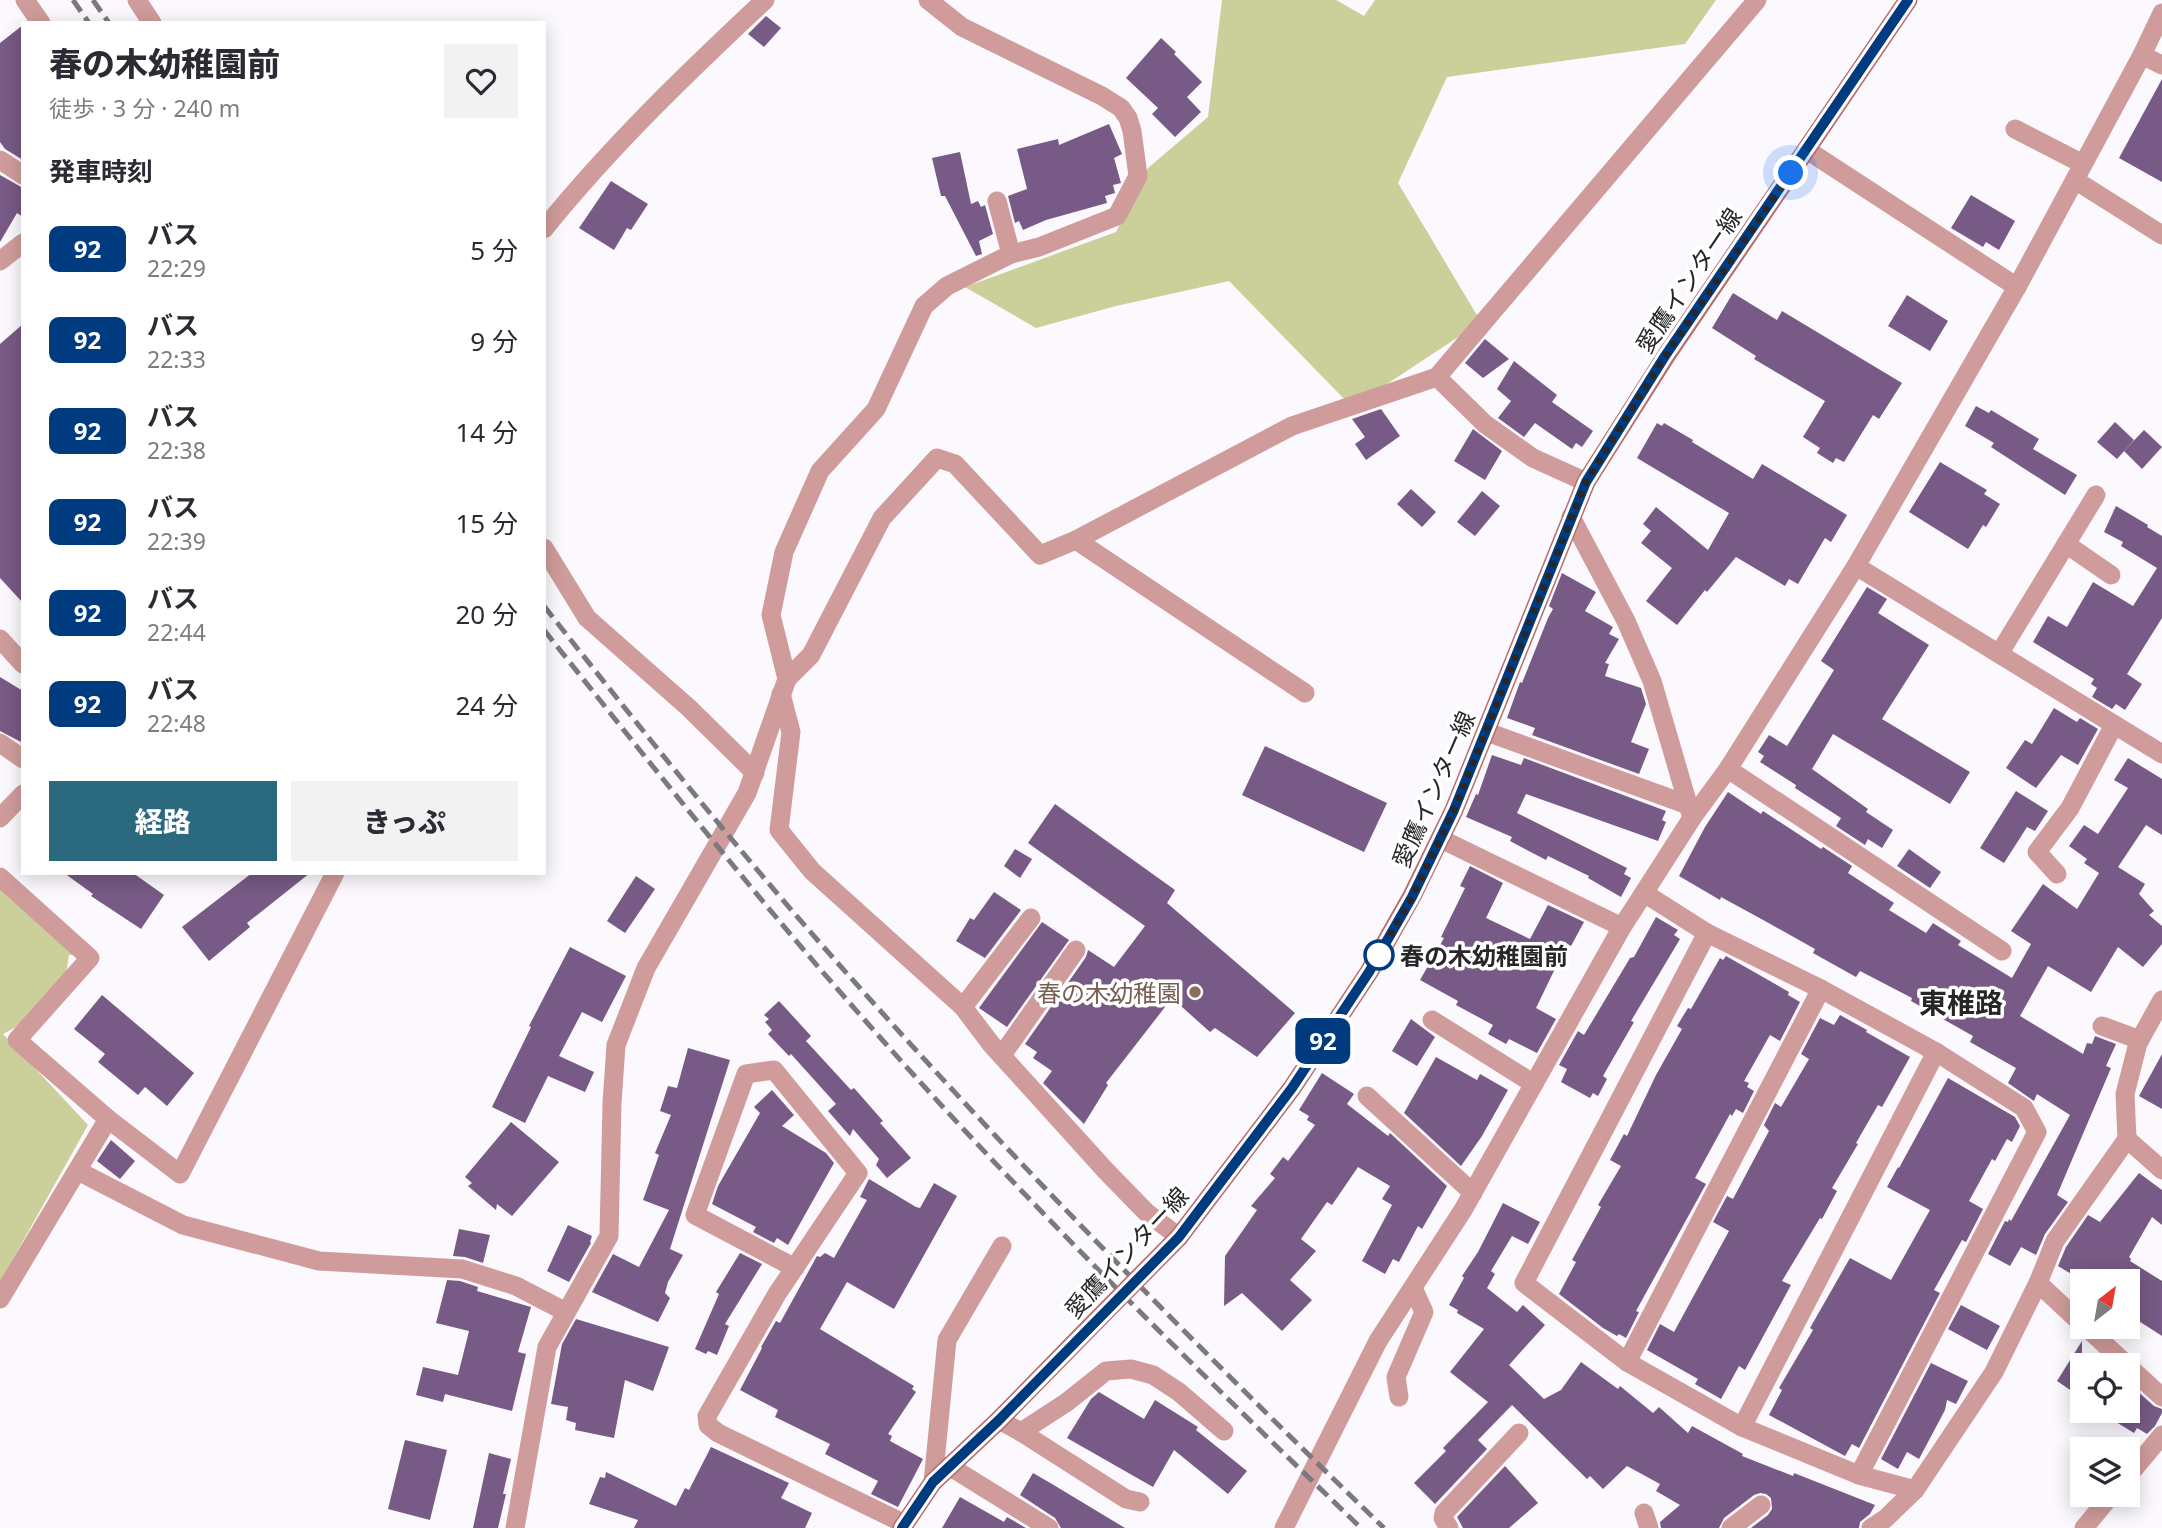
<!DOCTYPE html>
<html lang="ja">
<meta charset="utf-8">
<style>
body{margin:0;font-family:"Noto Sans","Noto Sans JP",sans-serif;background:#f2f2f3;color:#2b2b33;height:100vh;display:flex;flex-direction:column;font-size:26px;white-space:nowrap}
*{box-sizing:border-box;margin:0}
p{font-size:23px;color:#7c7c81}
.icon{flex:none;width:38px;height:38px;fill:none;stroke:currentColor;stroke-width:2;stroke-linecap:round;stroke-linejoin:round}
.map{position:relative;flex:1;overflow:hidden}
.details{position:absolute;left:21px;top:21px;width:525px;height:854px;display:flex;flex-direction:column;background:#fff;border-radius:0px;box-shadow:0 4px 18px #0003}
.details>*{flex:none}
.badge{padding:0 14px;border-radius:10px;font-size:24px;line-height:46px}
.needle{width:46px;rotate:31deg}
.controls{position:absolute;left:2070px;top:1269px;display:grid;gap:14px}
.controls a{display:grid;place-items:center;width:70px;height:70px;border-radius:0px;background:#fff;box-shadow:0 4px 18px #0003;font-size:35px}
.you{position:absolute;width:35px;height:35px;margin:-18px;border:5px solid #fff;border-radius:50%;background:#1a73e8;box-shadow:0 0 0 10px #1a73e833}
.map>.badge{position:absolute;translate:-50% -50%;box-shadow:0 0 0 4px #fff}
h2{padding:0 28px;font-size:26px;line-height:63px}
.round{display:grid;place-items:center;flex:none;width:74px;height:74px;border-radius:0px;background:#f2f2f3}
.summary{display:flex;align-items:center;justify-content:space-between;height:119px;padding:0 28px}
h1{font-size:33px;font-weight:800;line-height:52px}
.cta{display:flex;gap:14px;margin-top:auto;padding:14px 28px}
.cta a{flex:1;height:80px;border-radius:0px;background:#2b697f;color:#fff;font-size:28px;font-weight:800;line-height:80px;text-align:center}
.cta a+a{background:#f2f2f3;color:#2b2b33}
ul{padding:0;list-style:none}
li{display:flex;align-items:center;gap:21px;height:91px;padding:0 28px}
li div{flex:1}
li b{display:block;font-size:26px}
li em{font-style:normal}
li .badge{min-width:77px;font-weight:700;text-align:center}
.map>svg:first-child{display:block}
.green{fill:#cbcf99}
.building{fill:#775a85}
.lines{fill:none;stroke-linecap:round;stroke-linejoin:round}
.minor{stroke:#cf9c9b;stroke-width:19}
.secondary{stroke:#b66e6e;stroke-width:19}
.rail{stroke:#7b797d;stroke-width:5;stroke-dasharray:14 7;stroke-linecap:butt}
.secondary-bridge{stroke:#b66e6e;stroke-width:19}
.line-casing{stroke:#fff;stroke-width:16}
.line{stroke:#003b80;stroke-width:10}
.walk{stroke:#282629;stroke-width:7;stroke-dasharray:0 12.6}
.stop-dot{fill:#fff;stroke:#003b80;stroke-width:3.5}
.education-dot{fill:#8d6e63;stroke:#fff;stroke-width:2.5}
.labels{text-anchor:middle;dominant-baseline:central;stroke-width:7;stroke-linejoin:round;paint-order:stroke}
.street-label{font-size:24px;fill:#282629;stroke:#fff}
.stop-label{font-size:24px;font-weight:bold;fill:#282629;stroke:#fff;text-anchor:start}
.education-label{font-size:24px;fill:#785e54;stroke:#fff;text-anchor:end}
.quarter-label{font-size:28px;font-weight:bold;fill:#282629;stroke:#fff}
</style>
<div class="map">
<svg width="2162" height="1528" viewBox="0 0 2162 1528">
<rect width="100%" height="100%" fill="#fbf8fe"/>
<g class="green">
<path d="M1222 0H1336L1364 16 1375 0H1716L1685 44 1447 77 1398 183 1481 322 1352 407 1229 281 1116 306 1036 328 965 287 1116 232 1148 168 1208 117Z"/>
<path d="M0 877 87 955H69L66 974 20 1025 3 1034 88 1125 0 1282Z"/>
</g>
<g class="building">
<path d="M766 16 781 28 764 47 748 34Z"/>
<path d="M23 25V160L5 149 0 142V43Z"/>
<path d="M1161 38 1176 52 1174 54 1202 82 1187 97 1201 112 1175 137 1152 114 1158 108 1126 78Z"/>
<path d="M2162 79V182L2119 158Z"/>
<path d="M1109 124 1122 154 1114 158 1121 183 1113 185 1115 193 1105 196 1107 203 1046 220 1023 230 1019 221 1015 223 1008 196 1027 189 1017 149 1058 139 1059 145Z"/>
<path d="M960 152 971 204 978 201 981 207 985 205 993 234 979 241 982 254 976 256 945 196H941L932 158Z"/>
<path d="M0 175 23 188V217L17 213 0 242Z"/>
<path d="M611 181 648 204 631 230 627 228 614 250 579 228Z"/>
<path d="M1971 195 2015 221 1999 250 1986 242 1983 247 1951 228Z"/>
<path d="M1733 293 1777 320 1782 311 1902 383 1879 419 1873 415 1844 462 1836 458 1833 463 1817 453 1820 448 1803 437 1825 401 1754 359 1756 356 1712 328Z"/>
<path d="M1907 295 1948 321 1930 351 1888 326Z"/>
<path d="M23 324V603L0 578V344Z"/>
<path d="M1485 339 1509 359 1483 378 1465 363Z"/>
<path d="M1514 361 1557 395 1552 402 1593 431 1582 447 1576 443 1572 449 1535 423 1524 437 1498 418 1511 401 1497 389Z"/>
<path d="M1976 406 1989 413 1991 410 2039 439 2033 449 2077 475 2065 495 1991 447 1994 443 1965 426Z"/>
<path d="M1381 409 1400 436 1366 460 1355 444 1365 437 1352 419Z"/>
<path d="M2115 422 2134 440 2117 459 2097 442Z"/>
<path d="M1657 423 1662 426 1664 423 1693 440 1692 442 1753 479 1762 464 1847 515 1831 542 1825 538 1798 584 1789 579 1785 586 1736 557 1707 592 1705 590 1677 625 1646 601 1672 568 1641 543 1651 531 1643 524 1656 507 1708 550 1729 513 1637 458Z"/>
<path d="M1473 429 1502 451 1485 480 1454 461Z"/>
<path d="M2144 430 2162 447 2142 469 2124 451Z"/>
<path d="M1940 462 1987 490 1984 494 2000 504 1986 527 1983 525 1968 549 1909 512Z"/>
<path d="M1411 489 1436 512 1422 527 1397 504Z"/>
<path d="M1482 491 1500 506 1475 536 1457 522Z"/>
<path d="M2116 506 2148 525 2147 527 2162 536V618L2127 674 2142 684 2125 710 2116 704 2112 709 2092 697 2097 688 2091 684 2094 679 2033 642 2048 616 2067 627 2093 582 2133 606 2157 568 2121 546 2123 542 2104 532Z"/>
<path d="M1562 573 1596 592 1585 611 1613 627 1609 634 1619 639 1605 663 1609 664 1605 676 1641 688 1646 704 1631 742 1649 749 1639 774 1532 735 1535 728 1507 718 1520 682 1522 683 1548 618 1553 609 1549 606Z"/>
<path d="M1867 587 1887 599 1878 613 1929 645 1882 719 1970 772 1950 804 1833 734 1812 769 1868 809 1866 812 1893 830 1882 848 1868 839 1865 845 1836 826 1841 818 1795 788 1796 785 1760 762 1764 756 1758 752 1769 735 1787 746 1834 670 1821 661Z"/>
<path d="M0 677 23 691V743L0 731Z"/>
<path d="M2054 708 2077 722 2080 718 2098 729 2078 765 2061 755 2036 788 2006 768 2025 740 2032 744Z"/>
<path d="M1265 746 1387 803 1364 852 1242 795Z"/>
<path d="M1492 755 1521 765 1524 758 1666 811 1662 820 1666 822 1658 841 1526 794 1517 813 1627 868 1624 874 1631 878 1621 897 1588 878 1589 876 1548 856 1546 860 1510 841 1512 837 1466 817 1476 794 1478 795Z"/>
<path d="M2128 758 2162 779V835L2146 825 2118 867 2145 884 2139 894 2154 911 2149 915 2162 926V944L2143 967 2118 947 2091 992 2048 966 2020 1016 2083 1054 2087 1043 2092 1044 2095 1036 2116 1044 2106 1066 2111 1068 2057 1195 2068 1202 2045 1234 2036 1255 2021 1247 2010 1266 1988 1254 2005 1221 2008 1222 2009 1219 2011 1221 2070 1115 2037 1094 2034 1101 2008 1083 2016 1068 1970 1042 1973 1036 1911 1001 1912 998 1860 971 1856 977 1813 953 1815 949 1765 921 1721 897 1720 900 1679 876 1705 827 1728 792 1761 814 1763 811 1821 849 1823 847 1852 866 1848 873 1894 903 1889 910 1926 933 1933 923 1961 941 1958 945 2012 978 2031 944 2011 931 2043 884 2077 909 2099 873 2084 863 2087 859 2069 846 2084 825 2098 834 2128 788 2114 780Z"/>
<path d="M2016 791 2048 811 2035 831 2027 827 2004 863 1980 848Z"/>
<path d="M1055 804 1175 890 1167 903 1295 1013 1257 1057 1215 1028 1210 1032 1172 998 1106 1083 1108 1085 1084 1124 1043 1083 1052 1071 1033 1058 1037 1052 1025 1044 1086 957 1088 950 1114 967 1145 926 1028 843Z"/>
<path d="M1015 849 1032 859 1020 878 1004 866Z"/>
<path d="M1909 849 1941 872 1930 888 1897 866Z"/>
<path d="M1470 866 1503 883 1486 918 1530 939 1548 905 1584 922 1571 946 1567 944 1536 1008 1556 1019 1537 1053 1509 1039 1506 1044 1488 1034 1493 1025 1456 1005 1458 1001 1420 980 1444 938 1441 937 1465 888 1460 886Z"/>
<path d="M64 873H133L164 895 141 929 91 896 93 894Z"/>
<path d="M252 873H310L247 923 250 927 209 961 182 927Z"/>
<path d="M636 876 655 889 625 933 607 921Z"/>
<path d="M994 892 1021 910 985 958 956 941 970 918 974 920Z"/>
<path d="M1656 917 1678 930 1674 935 1680 939 1631 1021 1634 1022 1603 1076 1607 1079 1598 1096 1593 1093 1590 1098 1561 1082 1567 1069 1559 1065 1578 1031 1584 1035 1630 958 1634 957Z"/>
<path d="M1042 922 1069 940 1007 1027 979 1008Z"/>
<path d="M570 947 626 976 602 1022 582 1012 559 1056 594 1072 585 1092 548 1076 525 1123 492 1107 531 1027 529 1026Z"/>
<path d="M1726 956 1789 992 1788 995 1800 1002 1780 1041 1770 1035 1744 1081 1749 1083 1747 1087 1754 1091 1743 1113 1736 1109 1732 1116 1730 1114 1695 1178 1706 1184 1636 1311 1639 1312 1626 1338 1619 1334 1617 1336 1603 1328 1559 1294 1576 1262 1572 1260 1601 1207 1598 1205 1621 1166 1610 1160 1624 1134 1627 1136 1656 1075 1682 1029 1677 1026 1688 1008 1691 1009 1720 958 1723 960Z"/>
<path d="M102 995 194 1073 167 1106 145 1087 138 1095 98 1062 105 1054 74 1029Z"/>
<path d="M779 1001 811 1036 806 1041 851 1090 854 1088 883 1121 880 1123 911 1158 887 1178 876 1165 879 1159 853 1129 850 1136 828 1111 836 1104 791 1054 789 1056 768 1034 772 1030 765 1022 769 1019 764 1015Z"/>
<path d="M1840 1015 1867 1030 1866 1032 1910 1057 1882 1107 1878 1105 1856 1143 1858 1144 1832 1188 1837 1191 1822 1219 1820 1218 1782 1281 1791 1285 1745 1370 1739 1366 1721 1399 1695 1384 1698 1379 1647 1350 1660 1324 1674 1332 1729 1231 1713 1222 1727 1196 1733 1199 1769 1131 1764 1125 1775 1103 1781 1107 1809 1059 1801 1054 1820 1018 1834 1025Z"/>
<path d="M1411 1019 1435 1037 1417 1066 1392 1051Z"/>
<path d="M688 1048 730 1060 670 1249 683 1255 668 1282 665 1293 670 1298 658 1322 592 1292 613 1254 639 1267 669 1210 643 1200 659 1155 655 1153 671 1115 660 1111 668 1086 677 1088Z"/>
<path d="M2162 1054V1109L2139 1096Z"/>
<path d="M1436 1057 1477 1080 1480 1074 1508 1090 1482 1136 1461 1166 1404 1113Z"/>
<path d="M1322 1073 1354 1094 1347 1104 1388 1136 1390 1133 1447 1186 1422 1229 1418 1226 1399 1262 1393 1259 1385 1274 1362 1261 1392 1205 1382 1199 1390 1186 1358 1167 1332 1205 1327 1202 1301 1239 1316 1251 1290 1280 1312 1300 1282 1331 1242 1293 1224 1306 1225 1256 1257 1210 1251 1206 1275 1178 1270 1174 1283 1157 1288 1161 1315 1125 1307 1120 1309 1116 1299 1110Z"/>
<path d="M1948 1078 2015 1117 2020 1126 2012 1142 2007 1139 1995 1161 1992 1159 1969 1201 1983 1209 1966 1242 1962 1240 1934 1290 1940 1293 1859 1448 1852 1444 1845 1456 1769 1415 1782 1390 1779 1388 1813 1330 1810 1328 1850 1258 1891 1280 1930 1210 1887 1187 1898 1167 1899 1168Z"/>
<path d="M772 1090 794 1115 782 1126 826 1153 834 1163 788 1245 777 1238 774 1243 753 1232 756 1227 712 1204 718 1186 760 1113 754 1107Z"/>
<path d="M511 1122 559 1162 512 1216 497 1204 496 1210 468 1186 472 1183 465 1177Z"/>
<path d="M111 1140 135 1161 120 1179 97 1161Z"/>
<path d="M2139 1173 2162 1190V1225L2152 1217 2129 1257 2131 1259 2130 1261 2162 1281V1336L2128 1314V1281H2083L2058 1266 2066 1247 2088 1215 2100 1222Z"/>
<path d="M869 1179 916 1207 920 1208 934 1183 957 1196 894 1309 847 1282 820 1329 914 1386 912 1389 916 1392 888 1434 892 1436 890 1441 923 1459 898 1507 871 1494 878 1481 825 1454 830 1444 775 1417 778 1410 740 1390 762 1348 761 1347 776 1321 780 1323 817 1256 820 1257 825 1253 834 1258 867 1200 860 1197Z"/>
<path d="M1503 1203 1540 1222 1528 1244 1512 1236 1491 1271 1495 1274 1487 1288 1517 1312 1523 1305 1545 1325 1509 1365 1544 1399 1561 1390 1581 1362 1618 1389 1620 1386 1653 1413 1659 1407 1688 1433 1692 1426 1743 1454 1742 1456 1793 1476 1794 1473 1875 1505 1870 1514 1860 1522 1859 1528H1751L1768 1515 1772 1509 1771 1498 1766 1494 1760 1493 1754 1495 1724 1518 1719 1528H1661L1660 1522 1680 1505 1656 1491 1660 1484 1627 1466 1603 1489 1590 1476 1587 1479 1512 1405 1478 1440 1487 1449 1435 1504 1414 1483 1446 1451 1443 1448 1488 1402 1450 1372 1484 1329 1457 1313 1458 1310 1449 1305 1464 1278 1462 1276 1478 1252Z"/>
<path d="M568 1225 592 1236 590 1242 591 1243 569 1282 547 1271Z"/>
<path d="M459 1229 490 1235 483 1263 465 1257 453 1256Z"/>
<path d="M740 1253 762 1264 725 1324 729 1326 717 1355 708 1351 706 1354 695 1349 719 1294 716 1292Z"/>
<path d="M447 1280 460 1281 478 1287 477 1291 531 1307 518 1352 526 1354 512 1411 445 1394 443 1402 416 1395 423 1367 458 1375 469 1331 436 1323Z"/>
<path d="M1961 1305 2000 1326 1987 1350 1948 1329Z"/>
<path d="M576 1319 669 1347 653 1391 625 1380 614 1438 575 1430 576 1423 566 1420 568 1407 551 1404 562 1344Z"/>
<path d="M2082 1341V1398L2057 1381Z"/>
<path d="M1931 1363 1968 1381 1956 1404 1947 1400 1945 1410 1919 1459 1907 1452 1898 1469 1881 1459Z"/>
<path d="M2136 1390 2154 1406 2162 1409V1413L2155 1426 2147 1434 2137 1428 2134 1433 2116 1422 2123 1410H2128V1403Z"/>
<path d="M1099 1392 1144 1419 1155 1400 1198 1427 1196 1430 1247 1471 1228 1494 1174 1450 1153 1487 1067 1438 1091 1399Z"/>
<path d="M405 1440 447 1450 430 1520 388 1509Z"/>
<path d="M711 1447 789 1483 781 1498 812 1513 805 1528H634L638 1520 589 1504 600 1477 605 1478 606 1472 676 1506 685 1488 689 1490Z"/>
<path d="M489 1453 511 1459 503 1494H506L498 1528H473Z"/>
<path d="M1505 1466 1538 1503 1509 1528H1463L1457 1517Z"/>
<path d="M1033 1473 1052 1484 1125 1528H1061L1055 1518 1020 1495Z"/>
<path d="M960 1497 1004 1522 1007 1517 1026 1528H942Z"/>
</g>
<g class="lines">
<g class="minor">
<path d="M25 0 41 23"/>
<path d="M137 0 152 23"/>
<path d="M2142 55 2162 65"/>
<path d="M2015 129 2083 164"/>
<path d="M1807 150 2017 287"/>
<path d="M0 160 23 175"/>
<path d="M2075 180 2162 235"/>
<path d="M997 201 1011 254"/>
<path d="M544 229C611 146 688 72 765 0"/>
<path d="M0 261 23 243"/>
<path d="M1437 377 1485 424 1533 458 1586 482"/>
<path d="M1571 517 1626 621 1652 681 1692 818"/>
<path d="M1076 540 1305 693"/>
<path d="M2066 544 2111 575"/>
<path d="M544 548 587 618 689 708 755 773"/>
<path d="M1856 566 2162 754"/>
<path d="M0 639 23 664"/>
<path d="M1999 654 2096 495"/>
<path d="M787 679 811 655 882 518 937 458 955 464 1040 555 1076 540 1292 426 1437 377 1757 0"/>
<path d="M781 694 791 732 779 830 812 871 963 1007 991 1044 1106 1171 1146 1212 1179 1237"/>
<path d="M1487 732 1688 805"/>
<path d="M0 743 23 759"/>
<path d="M1728 769 2002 951"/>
<path d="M0 818 23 794"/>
<path d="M1441 839 1622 927"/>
<path d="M2057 874 2037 852 2070 808 2114 725"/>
<path d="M0 877 90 958 17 1040 108 1119 180 1174 335 873"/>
<path d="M1644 893 1707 933 1821 989 1936 1052 2024 1108 2037 1132 1859 1475"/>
<path d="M1707 933 1524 1283 1627 1362 1742 1427 1859 1475 1915 1490"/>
<path d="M963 1007 1031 918"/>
<path d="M1432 1020 1534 1084"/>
<path d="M2102 1026 2140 1040"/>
<path d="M1002 1055 1076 950"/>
<path d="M1367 1096 1473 1193"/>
<path d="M2127 1139 2162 1170"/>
<path d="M78 1171 183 1225 319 1261 462 1269 516 1286 566 1312"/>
<path d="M795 1268 695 1215 746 1074 774 1070 858 1173 777 1294 707 1416 708 1425 718 1433 905 1524"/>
<path d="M2038 1283 2082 1324"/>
<path d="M0 1299 108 1119"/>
<path d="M2085 1326 2127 1365"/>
<path d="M1627 1362 1821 989"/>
<path d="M2128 1366 2162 1397"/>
<path d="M1399 1397 1396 1377 1424 1312 1413 1288"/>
<path d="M999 1420 1021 1432 1067 1402 1106 1371 1131 1369 1153 1375 1179 1392 1224 1431"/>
<path d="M1742 1427 1936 1052"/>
<path d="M1021 1432 1126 1499 1140 1502"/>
<path d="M949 1466 1049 1528"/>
<path d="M2128 1476 2162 1435"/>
<path d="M933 1482 947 1340 1002 1246"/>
<path d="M1644 1513 1649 1528"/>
<path d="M515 1528 547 1347 609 1236 612 1103 616 1045 646 968 747 793 787 679 771 615 784 552 820 471 876 409 924 306 947 286 1011 254 1039 247 1117 216 1138 176 1132 131 1128 118 1121 108 1102 96 962 27 928 0"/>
<path d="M1284 1528 1378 1341 1463 1210 1622 927 1692 818 1728 769 1856 566 2017 287 2142 55 2162 13"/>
<path d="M1449 1528 1443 1518 1444 1513 1519 1433"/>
<path d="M1731 1528 1761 1505"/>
<path d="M1871 1528 1885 1519 1915 1490 1994 1372 2038 1283 2055 1241 2127 1139 2125 1094 2138 1043 2162 1000"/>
<path d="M2084 1528 2112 1494"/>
</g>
<g class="secondary">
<path d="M1179 1237 1292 1088 1369 972 1412 896 1454 810 1586 482 1666 356 1908 0"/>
<path d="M902 1528 933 1482 999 1420 1089 1328"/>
</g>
<g class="rail">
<path d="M73 0 89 23"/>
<path d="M93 0 109 23"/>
<path d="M544 606C641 729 739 852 843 969 1015 1163 1198 1348 1384 1528"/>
<path d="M544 630C651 764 756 898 870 1026 1025 1202 1193 1366 1361 1528"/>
</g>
<path class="secondary-bridge" d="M1089 1328 1179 1237"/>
</g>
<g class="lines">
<g class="line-casing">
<path id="line" d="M902 1528 933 1482 999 1420 1179 1237 1292 1088 1369 972 1412 897 1454 810 1586 482 1665 356 1908 0"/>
</g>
<use href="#line" class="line"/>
<path class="walk" d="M1379 955 1412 897 1454 810 1586 482 1665 356 1791 173"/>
</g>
<circle class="stop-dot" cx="1379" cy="955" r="14"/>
<circle class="education-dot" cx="1195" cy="992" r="7"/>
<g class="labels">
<g class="street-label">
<text transform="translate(1688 280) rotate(-56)">愛鷹インター線</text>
<text transform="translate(1433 789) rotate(-66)">愛鷹インター線</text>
<text transform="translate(1126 1252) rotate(-47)">愛鷹インター線</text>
</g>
<g class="stop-label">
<text x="1400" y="955">春の木幼稚園前</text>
</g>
<g class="education-label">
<text x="1181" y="992">春の木幼稚園</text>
</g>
<g class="quarter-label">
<text x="1961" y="1002">東椎路</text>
</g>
</g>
</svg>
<div class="controls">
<a><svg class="needle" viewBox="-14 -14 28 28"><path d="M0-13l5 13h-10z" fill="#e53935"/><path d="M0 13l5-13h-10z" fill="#7c7c81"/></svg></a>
<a><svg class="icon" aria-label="locate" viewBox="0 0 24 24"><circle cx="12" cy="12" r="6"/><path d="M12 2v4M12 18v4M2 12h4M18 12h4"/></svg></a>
<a><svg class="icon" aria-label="layers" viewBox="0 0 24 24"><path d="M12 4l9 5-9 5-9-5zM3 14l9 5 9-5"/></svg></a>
</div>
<div class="you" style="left:1791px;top:173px"></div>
<b class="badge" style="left:1323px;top:1041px;background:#003b80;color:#fff">92</b>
<section class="details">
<div class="summary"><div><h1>春の木幼稚園前</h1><p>徒歩 · 3 分 · 240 m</p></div><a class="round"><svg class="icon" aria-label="heart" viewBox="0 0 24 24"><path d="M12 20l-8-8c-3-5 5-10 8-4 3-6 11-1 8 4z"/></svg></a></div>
<h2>発車時刻</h2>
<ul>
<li><span class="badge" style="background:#003b80;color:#fff">92</span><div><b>バス</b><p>22:29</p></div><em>5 分</em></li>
<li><span class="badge" style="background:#003b80;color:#fff">92</span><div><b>バス</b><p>22:33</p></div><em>9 分</em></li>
<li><span class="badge" style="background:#003b80;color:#fff">92</span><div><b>バス</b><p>22:38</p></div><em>14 分</em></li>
<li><span class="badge" style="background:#003b80;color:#fff">92</span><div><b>バス</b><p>22:39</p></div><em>15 分</em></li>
<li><span class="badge" style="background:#003b80;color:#fff">92</span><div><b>バス</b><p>22:44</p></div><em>20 分</em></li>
<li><span class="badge" style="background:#003b80;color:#fff">92</span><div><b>バス</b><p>22:48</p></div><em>24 分</em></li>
</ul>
<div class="cta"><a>経路</a><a>きっぷ</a></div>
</section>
</div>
